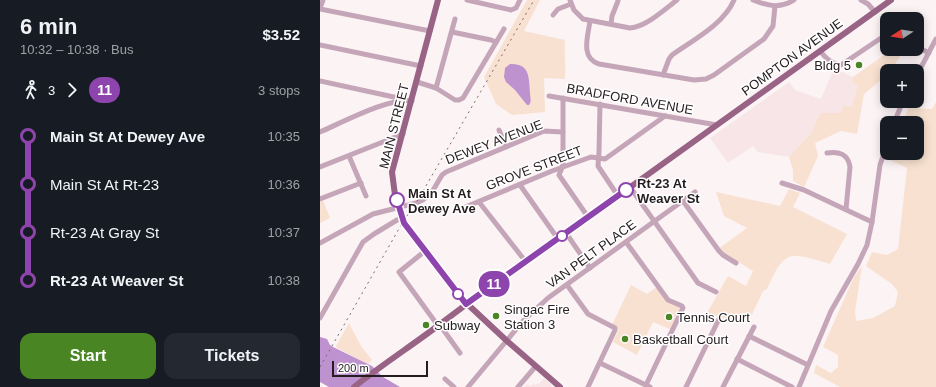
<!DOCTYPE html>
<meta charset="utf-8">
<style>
body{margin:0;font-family:Arial,sans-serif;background:#242831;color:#f1f3f6;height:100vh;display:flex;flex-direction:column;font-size:15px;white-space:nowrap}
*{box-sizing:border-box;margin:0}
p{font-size:13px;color:#9ea1a6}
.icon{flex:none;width:22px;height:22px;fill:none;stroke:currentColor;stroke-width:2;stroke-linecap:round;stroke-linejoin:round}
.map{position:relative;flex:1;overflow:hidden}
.side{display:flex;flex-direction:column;background:#171b24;width:320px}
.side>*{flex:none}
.badge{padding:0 8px;border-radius:13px;font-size:14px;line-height:26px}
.needle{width:26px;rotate:258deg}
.fabs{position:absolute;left:560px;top:12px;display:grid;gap:8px}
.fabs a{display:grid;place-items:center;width:44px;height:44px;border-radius:8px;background:#171b24;box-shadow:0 2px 10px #0003;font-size:20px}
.scale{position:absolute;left:12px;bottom:10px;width:96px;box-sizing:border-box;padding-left:4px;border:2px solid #241c1e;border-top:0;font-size:11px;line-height:14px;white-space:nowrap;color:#241c1e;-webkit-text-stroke:3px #fff;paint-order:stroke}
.map>.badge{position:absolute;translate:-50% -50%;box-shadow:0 0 0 2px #fff}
.legs{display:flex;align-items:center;gap:6px;height:44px;padding:0 20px;font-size:13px}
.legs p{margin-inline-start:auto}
.overview{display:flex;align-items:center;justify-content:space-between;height:68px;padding:0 20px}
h1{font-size:22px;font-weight:700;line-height:30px}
.primary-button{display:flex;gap:8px;margin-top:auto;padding:8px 20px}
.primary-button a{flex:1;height:46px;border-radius:12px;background:#4a8523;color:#fff;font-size:16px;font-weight:700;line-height:46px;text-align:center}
.primary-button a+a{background:#242831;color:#f1f3f6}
ul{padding:0 20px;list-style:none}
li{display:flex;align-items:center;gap:14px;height:48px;font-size:15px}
li i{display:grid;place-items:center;width:6px;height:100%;margin:0 5px;background:currentColor}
li i::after{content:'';width:10px;height:10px;margin:-5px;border:3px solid;border-radius:50%;background:#171b24}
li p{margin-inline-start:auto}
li:first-child i{background:linear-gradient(#0000 50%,currentColor 0)}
li:last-child i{background:linear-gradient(currentColor 50%,#0000 0)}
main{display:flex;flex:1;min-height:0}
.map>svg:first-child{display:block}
.built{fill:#f8e5e8}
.green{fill:#f8e1d0}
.water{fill:#bd92cf}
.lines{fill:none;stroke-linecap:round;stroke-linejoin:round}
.minor{stroke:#c5a6b9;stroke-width:5}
.major{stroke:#986385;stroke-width:6}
.rail{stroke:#756d6f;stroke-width:1;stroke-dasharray:2 4;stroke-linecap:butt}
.line-1-casing{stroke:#fff;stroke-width:9}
.line-1{stroke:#8e44ad;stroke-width:6}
.poi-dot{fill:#4a8523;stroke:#fff;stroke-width:1.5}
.stop-1-dot{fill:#fff;stroke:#8e44ad;stroke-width:2}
.labels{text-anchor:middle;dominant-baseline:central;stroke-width:3;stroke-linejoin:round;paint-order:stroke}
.street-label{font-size:13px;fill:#241c1e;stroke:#fff}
.poi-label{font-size:13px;fill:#241c1e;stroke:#fff;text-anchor:start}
.stop-label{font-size:13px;font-weight:bold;fill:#241c1e;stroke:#fff;text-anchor:start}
</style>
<main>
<section class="side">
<div class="overview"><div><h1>6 min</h1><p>10:32 – 10:38 · Bus</p></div><b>$3.52</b></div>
<div class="legs"><svg class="icon" aria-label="walk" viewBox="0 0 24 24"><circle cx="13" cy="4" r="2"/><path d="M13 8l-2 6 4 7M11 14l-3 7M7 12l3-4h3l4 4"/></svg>3<svg class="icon" aria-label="forward" viewBox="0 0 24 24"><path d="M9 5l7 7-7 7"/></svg><b class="badge" style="background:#8e44ad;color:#fff">11</b><p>3 stops</p></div>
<ul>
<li><i style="color:#8e44ad"></i><b>Main St At Dewey Ave</b><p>10:35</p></li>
<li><i style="color:#8e44ad"></i><span>Main St At Rt-23</span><p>10:36</p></li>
<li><i style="color:#8e44ad"></i><span>Rt-23 At Gray St</span><p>10:37</p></li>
<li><i style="color:#8e44ad"></i><b>Rt-23 At Weaver St</b><p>10:38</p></li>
</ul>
<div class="primary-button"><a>Start</a><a>Tickets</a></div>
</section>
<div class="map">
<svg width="616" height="387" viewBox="0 0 616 387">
<rect width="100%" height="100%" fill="#fcf3f5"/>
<g class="built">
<path d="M514 68 533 77 532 83 538 85 533 107 521 113H500L491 133 469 157 438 152 433 146 408 163 390 138 469 82 475 90 501 99Z"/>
<path d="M224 378 232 385 231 387H204L207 384 211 386 214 383 216 385 218 383 219 384Z"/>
</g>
<g class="green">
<path d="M207 0H220L204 31 245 40C244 53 246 66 245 79L224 78 225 112 192 115 176 104 164 77Z"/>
<path d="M583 51 571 71H567V75L544 94 537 134 521 131 495 143 498 156 484 187 473 181V170L469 157 491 133 500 113H521L523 106 532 107 538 85 532 83 533 77 567 53Z"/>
<path d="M616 102V387H520L494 373 496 365 511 373 518 367V355L503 347 534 277 542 266 535 311 536 321 553 318 575 306 578 292 572 284 546 266 552 252 567 255 578 249 587 168 570 160 572 153H597V123H583L588 108 612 109Z"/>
<path d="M469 189 480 193 473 207 527 234 510 264C499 261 476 252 467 258 457 264 452 279 447 289L443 291 428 323H422L387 313 408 276 426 286 433 271 398 249 427 228 404 216 396 192 460 206Z"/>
<path d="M3 200 10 218 0 223V201Z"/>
<path d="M311 285 327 294 337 287 360 308 352 330 333 322 317 355 293 342 299 329 292 325Z"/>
<path d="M29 323 41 346 52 360 48 364 17 348 16 346Z"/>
</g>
<g class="water">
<path d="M190 64C210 63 209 78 210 93 210 98 212 101 209 105H207L195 90 186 82 184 77 185 68Z"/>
<path d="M0 337 7 339 10 345 13 347 52 366 63 377 80 387H9L0 382Z"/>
</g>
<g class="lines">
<g class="minor">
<path d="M147 0 191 10 196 8 200 0"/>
<path d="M250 0 254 10 263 19 310 28C326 27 345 9 357 0"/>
<path d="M433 0C448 6 460 9 474 0"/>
<path d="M541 0 548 4 555 12"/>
<path d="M0 8 3 0"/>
<path d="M0 9 110 31"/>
<path d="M233 15 238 9 251 4"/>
<path d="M270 21C268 36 260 58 279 64L374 80 386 79 394 75 444 39 453 26 455 6"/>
<path d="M291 24 292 16 298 1"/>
<path d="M132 32 171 40 176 42"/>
<path d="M0 45 101 66"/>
<path d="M597 47 609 53"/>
<path d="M500 51C506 58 511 64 521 65L567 34"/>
<path d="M343 75 349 59 352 55C373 40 404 24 414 0"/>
<path d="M597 75 616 39"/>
<path d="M0 81 83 99"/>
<path d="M97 82 116 88 135 100H139L143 98 184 29"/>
<path d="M116 88 135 19"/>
<path d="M229 96 397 125"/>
<path d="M243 98V165L239 175 268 217"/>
<path d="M280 104 279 152 278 166 298 196"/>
<path d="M574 123 583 101"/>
<path d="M179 130 186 147"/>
<path d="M0 132C21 123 72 96 92 101"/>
<path d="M507 153C519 151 528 154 530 167L526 209"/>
<path d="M29 156 46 196"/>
<path d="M0 167 83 134"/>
<path d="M462 183 484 190 552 222"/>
<path d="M200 185 238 239"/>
<path d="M310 187 378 283 396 292"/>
<path d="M0 199 41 183"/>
<path d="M363 201 399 251 403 255 416 263"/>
<path d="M159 202 206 262"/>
<path d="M143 208 232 171 271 157 285 159 345 116"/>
<path d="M246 233 270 268"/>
<path d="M306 242 348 300 362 306 363 308 326 385"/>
<path d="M0 243 53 214 96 203 103 200 112 192 122 175 126 172 224 131 243 132"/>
<path d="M105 251 79 272 116 323 122 328 140 353"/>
<path d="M247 285 268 314 295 328V330L268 387"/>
<path d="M0 318 43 242 54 234 82 217"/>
<path d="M429 336 488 365"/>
<path d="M417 359 472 387"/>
<path d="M280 363 330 387"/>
<path d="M125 379 134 387"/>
<path d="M148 387 203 321 228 298 375 192"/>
<path d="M198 387 216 366"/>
<path d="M366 387 399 319"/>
<path d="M403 387 434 327"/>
<path d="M479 387 511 311 538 264 547 245 552 222 560 165 567 144"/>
</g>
<g class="major">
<path d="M118 0 72 172 75 195 84 223 142 299 187 341 240 387"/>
<path d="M34 387C62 365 91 346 119 325 148 303 176 282 206 262L571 0"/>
</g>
<path class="rail" d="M0 367 84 220 96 203 214 0"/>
</g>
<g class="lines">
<g class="line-1-casing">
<path id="line-1" d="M77 200 84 223 146 304 306 190"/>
</g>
<use href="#line-1" class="line-1"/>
</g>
<g class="poi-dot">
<circle cx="539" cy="65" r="4"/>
<circle cx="176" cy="316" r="4"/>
<circle cx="349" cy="317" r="4"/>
<circle cx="106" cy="325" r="4"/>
<circle cx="305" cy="339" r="4"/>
</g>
<g class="stop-1-dot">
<circle cx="306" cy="190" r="7"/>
<circle cx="77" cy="200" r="7"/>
<circle cx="242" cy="236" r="5"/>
<circle cx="138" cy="294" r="5"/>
</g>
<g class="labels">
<g class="street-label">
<text transform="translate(472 57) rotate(-36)">POMPTON AVENUE</text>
<text transform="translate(310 99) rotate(10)">BRADFORD AVENUE</text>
<text transform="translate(74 126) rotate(-76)">MAIN STREET</text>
<text transform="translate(174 142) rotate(-21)">DEWEY AVENUE</text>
<text transform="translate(214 168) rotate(-21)">GROVE STREET</text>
<text transform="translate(271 254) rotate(-36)">VAN PELT PLACE</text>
</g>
<g class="poi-label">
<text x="531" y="65" text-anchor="end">Bldg 5</text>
<text x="184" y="309">Singac Fire<tspan x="184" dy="15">Station 3</tspan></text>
<text x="357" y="317">Tennis Court</text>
<text x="114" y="325">Subway</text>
<text x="313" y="339">Basketball Court</text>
</g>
<g class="stop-label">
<text x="317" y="183">Rt-23 At<tspan x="317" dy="15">Weaver St</tspan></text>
<text x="88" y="193">Main St At<tspan x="88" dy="15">Dewey Ave</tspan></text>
</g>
</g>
</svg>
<div class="fabs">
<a><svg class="needle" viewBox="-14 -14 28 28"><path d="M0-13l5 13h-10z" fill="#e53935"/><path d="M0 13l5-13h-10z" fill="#9ea1a6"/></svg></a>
<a>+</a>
<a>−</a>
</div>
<div class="scale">200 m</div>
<b class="badge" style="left:174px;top:284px;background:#8e44ad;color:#fff">11</b>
</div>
</main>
